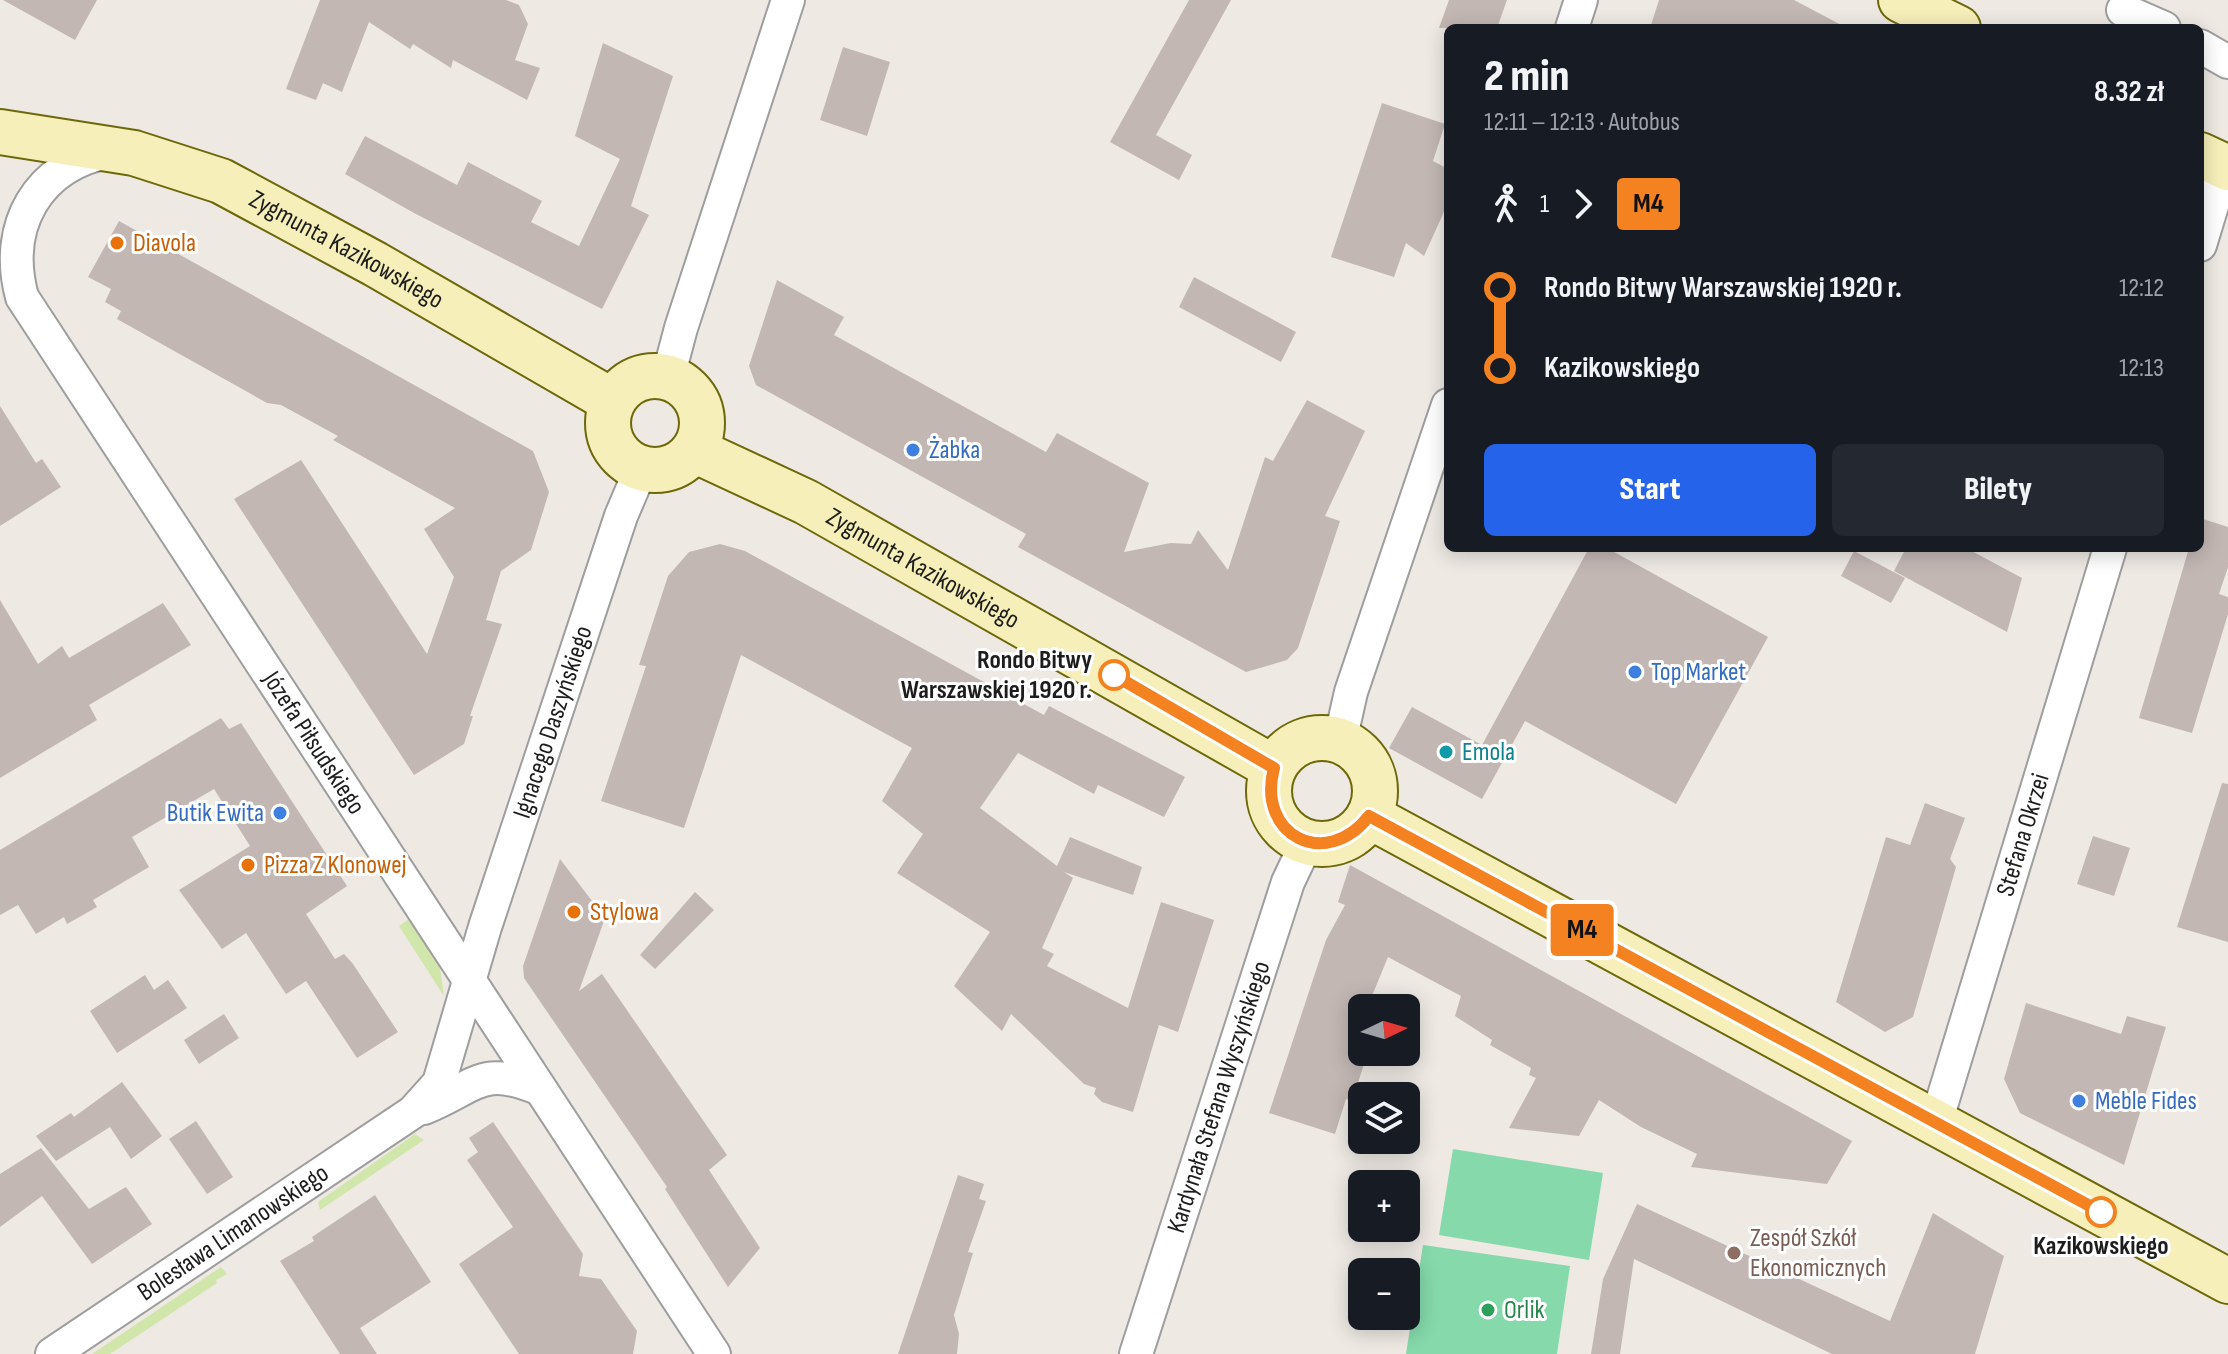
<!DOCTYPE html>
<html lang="pl">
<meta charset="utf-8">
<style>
body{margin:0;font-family:"Sofia Sans Condensed",sans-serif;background:#242831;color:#f1f3f6;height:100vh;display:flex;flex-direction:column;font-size:30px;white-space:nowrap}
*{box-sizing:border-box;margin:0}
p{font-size:26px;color:#9ea1a6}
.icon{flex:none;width:44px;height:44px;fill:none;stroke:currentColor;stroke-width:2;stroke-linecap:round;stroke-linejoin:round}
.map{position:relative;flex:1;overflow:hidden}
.drawer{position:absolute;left:1444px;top:24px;width:760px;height:528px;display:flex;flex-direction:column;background:#171b24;border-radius:12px;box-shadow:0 4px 20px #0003}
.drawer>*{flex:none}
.badge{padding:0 16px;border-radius:6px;font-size:28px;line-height:52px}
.needle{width:52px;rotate:85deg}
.fabs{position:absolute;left:1348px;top:994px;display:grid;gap:16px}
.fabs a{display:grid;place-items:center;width:72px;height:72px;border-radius:12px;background:#171b24;box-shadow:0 4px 20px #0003;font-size:40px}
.map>.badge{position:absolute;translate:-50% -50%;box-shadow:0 0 0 4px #fff}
.legs{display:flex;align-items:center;gap:12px;height:88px;padding:0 40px;font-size:26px}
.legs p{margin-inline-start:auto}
.overview{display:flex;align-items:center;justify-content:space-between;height:136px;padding:0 40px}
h1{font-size:44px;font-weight:800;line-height:60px}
.button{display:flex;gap:16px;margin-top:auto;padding:16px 40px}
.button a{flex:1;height:92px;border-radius:12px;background:#2563eb;color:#fff;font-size:32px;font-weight:800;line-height:92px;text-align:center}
.button a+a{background:#242831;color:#f1f3f6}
ul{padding:0 40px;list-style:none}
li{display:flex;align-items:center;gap:28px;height:80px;font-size:30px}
li i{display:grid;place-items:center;width:12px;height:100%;margin:0 10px;background:currentColor}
li i::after{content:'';width:20px;height:20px;margin:-10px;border:6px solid;border-radius:50%;background:#171b24}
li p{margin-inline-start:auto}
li:first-child i{background:linear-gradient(#0000 50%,currentColor 0)}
li:last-child i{background:linear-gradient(currentColor 50%,#0000 0)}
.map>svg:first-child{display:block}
.grass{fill:#d1e6ab}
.pitch{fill:#85d9ab}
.building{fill:#c2b7b3}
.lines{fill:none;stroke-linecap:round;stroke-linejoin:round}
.street-casing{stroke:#9e9e9e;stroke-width:36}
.secondary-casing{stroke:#6d690a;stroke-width:48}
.street{stroke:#fff;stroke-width:32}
.secondary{stroke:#f6efb9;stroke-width:44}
.line-1-casing{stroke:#fff;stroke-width:18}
.line-1{stroke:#f58220;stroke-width:12}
.food-dot{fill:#e8710a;stroke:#fff;stroke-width:3}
.shop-dot{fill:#3f7fe0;stroke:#fff;stroke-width:3}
.stop-1-dot{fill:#fff;stroke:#f58220;stroke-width:4}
.culture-dot{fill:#0f9aa8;stroke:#fff;stroke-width:3}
.education-dot{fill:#8d6e63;stroke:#fff;stroke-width:3}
.leisure-dot{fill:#2e9e5b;stroke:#fff;stroke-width:3}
.labels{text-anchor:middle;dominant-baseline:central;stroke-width:6;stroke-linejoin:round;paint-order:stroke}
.food-label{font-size:26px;fill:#c56008;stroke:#fff;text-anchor:start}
.street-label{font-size:26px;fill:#1d1d1d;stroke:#fff}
.shop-label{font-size:26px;fill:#366cbe;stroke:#fff;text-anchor:start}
.stop-label{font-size:26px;font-weight:bold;fill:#1d1d1d;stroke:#fff;text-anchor:end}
.culture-label{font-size:26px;fill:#0d838f;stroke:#fff;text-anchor:start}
.education-label{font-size:26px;fill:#785e54;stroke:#fff;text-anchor:start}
.leisure-label{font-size:26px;fill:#27864d;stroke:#fff;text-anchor:start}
</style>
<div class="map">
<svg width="2228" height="1354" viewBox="0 0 2228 1354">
<rect width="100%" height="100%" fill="#eee9e3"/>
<g class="grass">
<path d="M409 919 440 968 444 996 399 926Z"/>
<path d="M415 1134 424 1140 320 1210 318 1202Z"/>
<path d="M221 1267 227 1274 216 1280 217 1283 110 1354H92Z"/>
</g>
<g class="pitch">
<path d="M1453 1149 1603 1173 1589 1260 1439 1235Z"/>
<path d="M1423 1245 1570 1266 1557 1354H1406Z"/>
</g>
<g class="building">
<path d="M3 0H97L75 40Z"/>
<path d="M320 0H506L519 5 528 24 515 60 540 68 527 100 453 60 451 68 413 44 410 49 369 22 342 92 323 83 316 100 286 89Z"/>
<path d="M1189 0H1231L1156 135 1192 155 1179 180 1110 142Z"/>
<path d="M1449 0H1507L1497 28H1439Z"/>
<path d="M1659 0H1794L1847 28H1650Z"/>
<path d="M603 43 673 76 631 206 649 215 602 309 414 213 345 174 365 136 457 185 468 162 542 201 531 222 579 246 620 159 575 136Z"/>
<path d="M843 47 890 62 867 136 820 120Z"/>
<path d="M1382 103 1445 124 1433 161 1448 169V198L1443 214 1424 256 1406 243 1394 277 1331 257Z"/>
<path d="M119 221 533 451 549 492 531 550 501 571 486 620 502 624 470 716H473L464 744 414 775 234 499 301 460 427 654 454 577 424 529 455 508 333 440 338 436 281 405 267 403 117 319 121 311 105 302 111 289 88 277Z"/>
<path d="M1194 277 1296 332 1281 362 1179 307Z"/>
<path d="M777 280 844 317 834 335 1046 452 1057 433 1149 483 1124 552 1171 543 1191 544 1198 530 1228 570 1265 457 1273 461 1307 400 1365 431 1325 516 1340 521 1298 648 1287 660 1246 672 1018 547 1026 534 756 385 749 366Z"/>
<path d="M0 406 36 463 42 459 61 487 0 526Z"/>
<path d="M2200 518 2228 527V567L2219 594 2228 597V614L2192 733 2139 718 2189 548H2200Z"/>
<path d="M720 544 745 551 1044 715 1049 706 1185 777 1164 817 1098 785 1094 794 1018 753 980 808 1057 866 1070 837 1142 867 1133 895 1064 872 1073 878 1042 948 1054 954 1047 966 1128 1008 1161 902 1214 920 1178 1032 1159 1025 1133 1112 1102 1102 1094 1094 1096 1088 1084 1084 1011 1014 1002 1031 954 986 990 932 897 873 923 834 882 801 912 748 741 655 684 828 601 801 646 666 639 665 668 576 689 552Z"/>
<path d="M1589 548H1607L1768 637 1676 804 1525 721 1482 799 1389 748 1412 707 1482 745Z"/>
<path d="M1906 548H1966L2022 578 2007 632 1894 571Z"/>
<path d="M1854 551 1905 578 1891 603 1841 576Z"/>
<path d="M0 600 38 664 62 646 69 658 163 603 191 645 89 705 97 720 0 778Z"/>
<path d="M221 718 229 729 241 723 347 886 306 914 335 959 344 954 353 964 398 1032 357 1058 306 981 286 994 246 933 222 949 179 890 250 846 214 789 132 837 149 867 93 900 97 907 67 924 64 917 36 934 18 905 0 915V850Z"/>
<path d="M2222 783 2228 784V942L2177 927Z"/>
<path d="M1925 803 1965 818 1950 859 1956 867 1913 1017 1885 1032 1836 1002 1886 837 1910 845Z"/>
<path d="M2093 836 2130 848 2114 896 2077 884Z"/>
<path d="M560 859 605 918 579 991 602 974 727 1155 709 1170 760 1248 728 1287 665 1189 667 1187 524 978 523 966Z"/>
<path d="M1350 865 1852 1141 1827 1184 1691 1167 1697 1154 1641 1127 1599 1100 1579 1136 1509 1128 1536 1078 1529 1075 1531 1068 1490 1045 1492 1040 1455 1016 1461 996 1388 957 1367 1008H1362V1024L1353 1052H1368L1352 1101 1346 1099 1335 1134 1269 1113 1326 940 1345 905 1338 902Z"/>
<path d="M695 892 714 910 655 969 640 955Z"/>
<path d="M145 975 154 990 168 980 187 1008 117 1053 90 1011Z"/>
<path d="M2026 1003 2121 1034 2127 1016 2166 1027 2124 1165 2020 1113 2004 1079Z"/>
<path d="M224 1014 239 1038 199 1064 184 1040Z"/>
<path d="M122 1082 162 1136 131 1159 110 1127 56 1161 36 1136 71 1113 74 1117Z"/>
<path d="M196 1121 233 1177 207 1194 169 1139Z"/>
<path d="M493 1122 583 1254 579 1276 601 1279 637 1331 633 1354H519L459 1264 513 1227 467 1160 478 1152 469 1138Z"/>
<path d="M41 1148 89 1209 126 1187 152 1224 92 1264 42 1196 0 1227V1174Z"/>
<path d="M958 1175 984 1184 979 1199 986 1201 968 1252 973 1253 954 1315 959 1334 957 1354H898Z"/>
<path d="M375 1195 431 1282 360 1328 377 1354H340L280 1261 314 1241 312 1237Z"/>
<path d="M1637 1204 1890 1321 1933 1213 2004 1256 1975 1354H1832L1634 1259 1620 1354H1591L1603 1279Z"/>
</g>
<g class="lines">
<g class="street-casing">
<g id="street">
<path d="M2123 10 2164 28"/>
<path d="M1572 28 1581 0"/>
<path d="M2200 46 2228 62"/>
<path id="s1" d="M111 151C37 165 3 226 22 297L714 1354"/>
<path d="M2200 245 2224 166"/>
<path d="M668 377 681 328 788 0"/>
<path d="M1340 741 1351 692 1448 405"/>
<path d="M424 1108C476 1087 481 1064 540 1089"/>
<path id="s2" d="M1936 1122 2110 548"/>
<path id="s3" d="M52 1354 413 1112 439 1083 485 927 621 516 641 469"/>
<path id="s4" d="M1136 1354 1288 882 1307 842"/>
</g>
</g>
<g class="secondary-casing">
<g id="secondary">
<path d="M1901 0 1958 28"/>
<path id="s5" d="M0 132 134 153 221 181 375 264 612 401"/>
<path d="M2200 155 2228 168"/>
<circle cx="655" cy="423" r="47"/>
<path id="s6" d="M694 450 806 502 1274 768"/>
<circle cx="1322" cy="791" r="53"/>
<path d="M1369 816 2228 1281"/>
</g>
</g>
<use href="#street" class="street"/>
<use href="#secondary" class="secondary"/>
</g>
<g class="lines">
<g class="line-1-casing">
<path id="line-1" d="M1114 675 1274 768C1256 836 1326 871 1369 816L2101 1212"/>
</g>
<use href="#line-1" class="line-1"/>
</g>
<g class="food-dot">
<circle cx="117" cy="243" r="8"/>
<circle cx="248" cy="865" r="8"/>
<circle cx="574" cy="912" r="8"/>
</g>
<g class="shop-dot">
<circle cx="913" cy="450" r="8"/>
<circle cx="1635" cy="672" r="8"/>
<circle cx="280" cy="813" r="8"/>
<circle cx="2079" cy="1101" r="8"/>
</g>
<g class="stop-1-dot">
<circle cx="1114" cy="675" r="14"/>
<circle cx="2101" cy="1212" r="14"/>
</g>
<circle class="culture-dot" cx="1446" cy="752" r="8"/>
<circle class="education-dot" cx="1734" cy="1253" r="8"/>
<circle class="leisure-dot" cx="1488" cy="1310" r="8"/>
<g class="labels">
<g class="food-label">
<text x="133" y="243">Diavola</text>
<text x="264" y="865">Pizza Z Klonowej</text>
<text x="590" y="912">Stylowa</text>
</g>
<g class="street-label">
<text stroke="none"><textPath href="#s5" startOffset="370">Zygmunta Kazikowskiego</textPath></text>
<text stroke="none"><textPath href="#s6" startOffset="258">Zygmunta Kazikowskiego</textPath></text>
<text stroke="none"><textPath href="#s3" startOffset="852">Ignacego Daszyńskiego</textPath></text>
<text stroke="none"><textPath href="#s1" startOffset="728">Józefa Piłsudskiego</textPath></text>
<text stroke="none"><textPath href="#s2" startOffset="300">Stefana Okrzei</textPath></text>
<text stroke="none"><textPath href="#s4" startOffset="270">Kardynała Stefana Wyszyńskiego</textPath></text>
<text stroke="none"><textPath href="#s3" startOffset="218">Bolesława Limanowskiego</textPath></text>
</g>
<g class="shop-label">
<text x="929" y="450">Żabka</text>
<text x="1651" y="672">Top Market</text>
<text x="264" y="813" text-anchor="end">Butik Ewita</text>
<text x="2095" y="1101">Meble Fides</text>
</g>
<g class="stop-label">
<text x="1092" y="660">Rondo Bitwy<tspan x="1092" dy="30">Warszawskiej 1920 r.</tspan></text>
<text x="2101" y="1246" text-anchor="middle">Kazikowskiego</text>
</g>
<g class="culture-label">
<text x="1462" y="752">Emola</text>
</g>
<g class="education-label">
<text x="1750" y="1238">Zespół Szkół<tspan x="1750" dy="30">Ekonomicznych</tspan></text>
</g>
<g class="leisure-label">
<text x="1504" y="1310">Orlik</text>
</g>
</g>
</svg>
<div class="fabs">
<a><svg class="needle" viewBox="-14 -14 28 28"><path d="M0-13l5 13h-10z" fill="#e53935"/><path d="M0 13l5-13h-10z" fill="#9ea1a6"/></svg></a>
<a><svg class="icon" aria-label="layers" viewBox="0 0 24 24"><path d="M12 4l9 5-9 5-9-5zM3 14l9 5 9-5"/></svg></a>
<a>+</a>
<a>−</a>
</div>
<b class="badge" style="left:1582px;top:930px;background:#f58220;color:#111">M4</b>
<section class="drawer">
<div class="overview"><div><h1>2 min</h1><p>12:11 – 12:13 · Autobus</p></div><b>8.32 zł</b></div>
<div class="legs"><svg class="icon" aria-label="walk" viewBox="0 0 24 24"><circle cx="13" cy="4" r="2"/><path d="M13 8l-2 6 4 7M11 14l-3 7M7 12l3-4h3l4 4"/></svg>1<svg class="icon" aria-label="forward" viewBox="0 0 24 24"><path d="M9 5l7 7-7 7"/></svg><b class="badge" style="background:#f58220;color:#111">M4</b></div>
<ul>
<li><i style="color:#f58220"></i><b>Rondo Bitwy Warszawskiej 1920 r.</b><p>12:12</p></li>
<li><i style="color:#f58220"></i><b>Kazikowskiego</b><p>12:13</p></li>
</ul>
<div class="button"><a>Start</a><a>Bilety</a></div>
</section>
</div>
